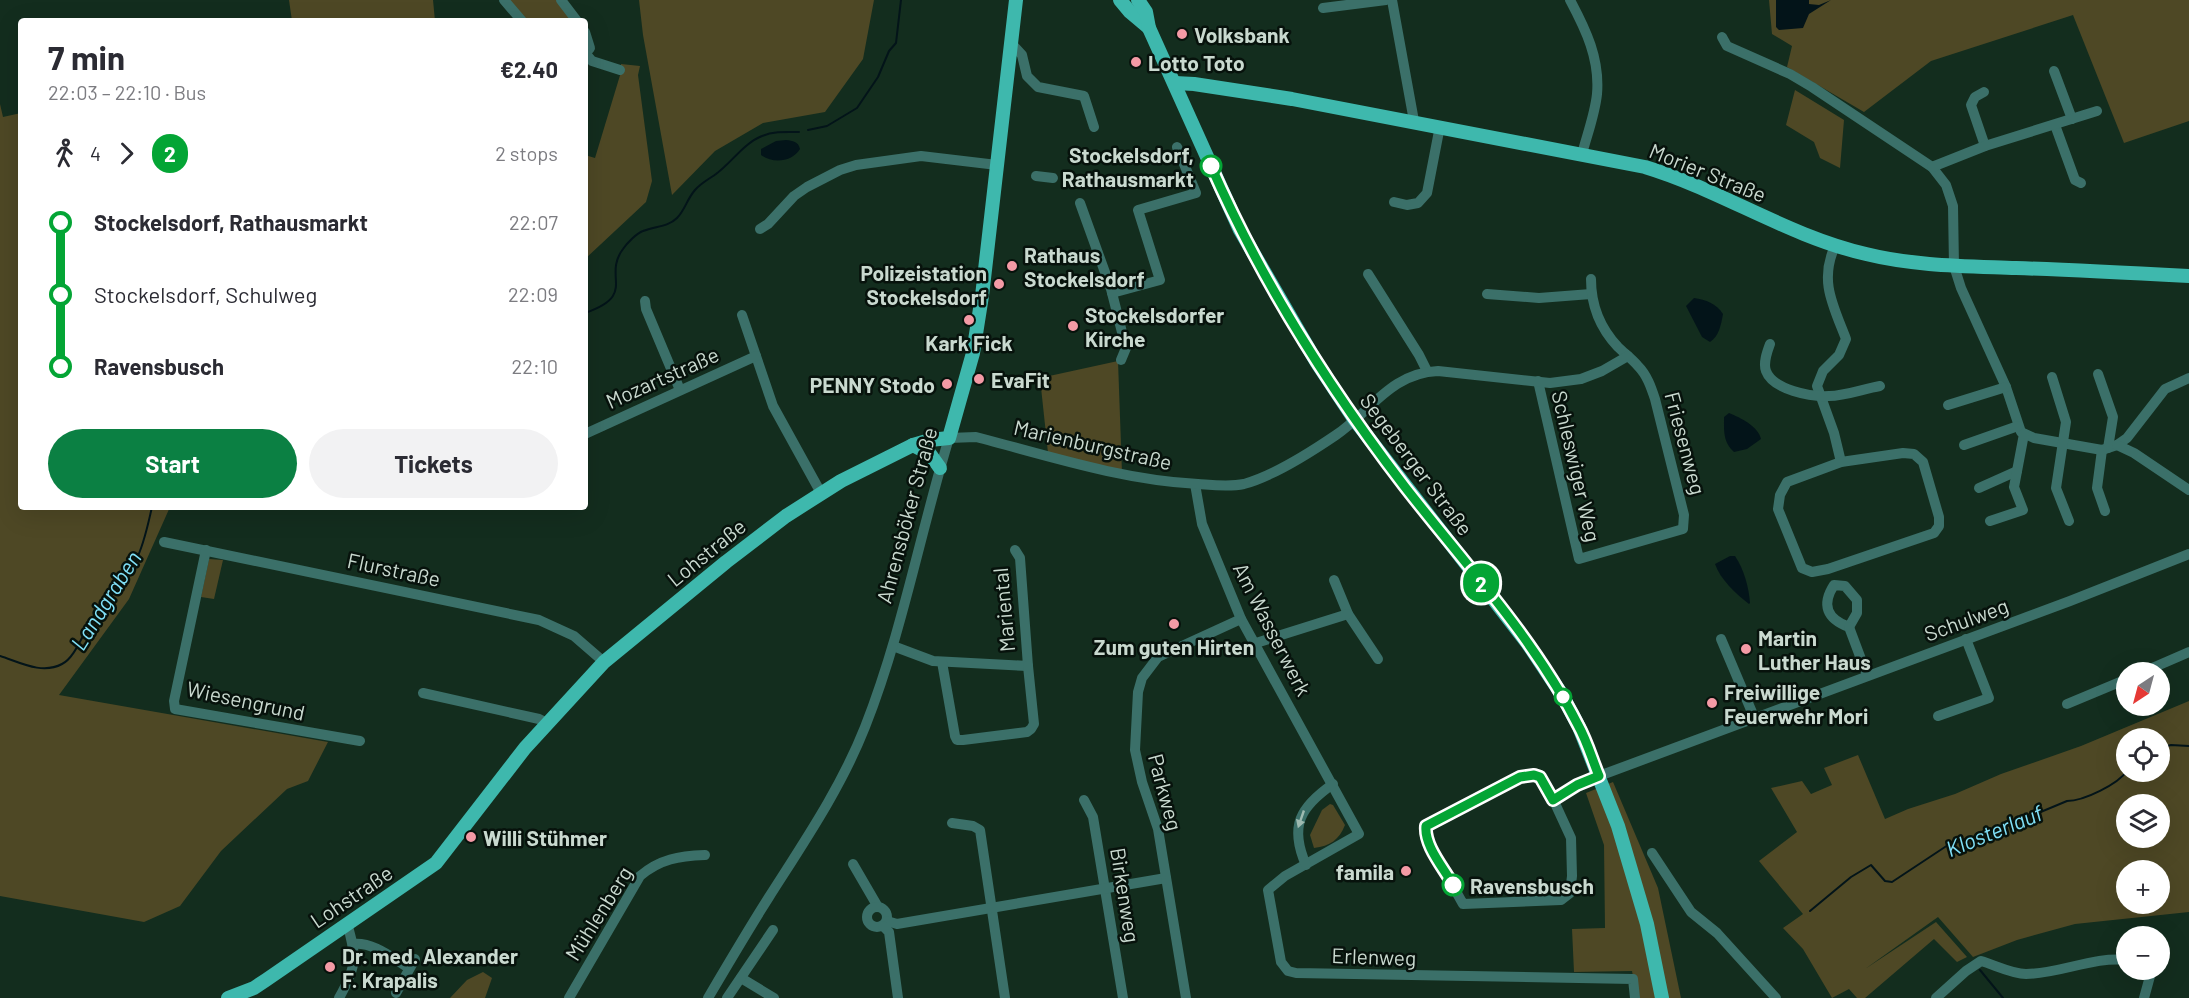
<!DOCTYPE html>
<meta charset="utf-8">
<style>
body{margin:0;font-family:Barlow,sans-serif;background:#f2f2f3;color:#2b2b33;height:100vh;display:flex;flex-direction:column;font-size:22px;white-space:nowrap}
*{box-sizing:border-box;margin:0}
p{font-size:20px;color:#7c7c81}
.icon{flex:none;width:33px;height:33px;fill:none;stroke:currentColor;stroke-width:2;stroke-linecap:round;stroke-linejoin:round}
.map{position:relative;flex:1;overflow:hidden}
.sheet{position:absolute;left:18px;top:18px;width:570px;height:492px;display:flex;flex-direction:column;background:#fff;border-radius:6px;box-shadow:0 6px 24px #0002}
.sheet>*{flex:none}
.badge{padding:0 12px;border-radius:20px;font-size:21px;line-height:39px}
.needle{width:39px;rotate:216deg}
.buttons{position:absolute;left:2116px;top:662px;display:grid;gap:12px}
.buttons a{display:grid;place-items:center;width:54px;height:54px;border-radius:50%;background:#fff;box-shadow:0 6px 24px #0002;font-size:30px}
.map>.badge{position:absolute;translate:-50% -50%;box-shadow:0 0 0 3px #fff}
.legs{display:flex;align-items:center;gap:9px;height:66px;padding:0 30px;font-size:20px}
.legs p{margin-inline-start:auto}
.headline{display:flex;align-items:center;justify-content:space-between;height:102px;padding:0 30px}
h1{font-size:33px;font-weight:700;line-height:45px}
.cta{display:flex;gap:12px;margin-top:auto;padding:12px 30px}
.cta a{flex:1;height:69px;border-radius:36px;background:#0b8043;color:#fff;font-size:24px;font-weight:700;line-height:69px;text-align:center}
.cta a+a{background:#f2f2f3;color:#2b2b33}
ul{padding:0 30px;list-style:none}
li{display:flex;align-items:center;gap:21px;height:72px;font-size:22px}
li i{display:grid;place-items:center;width:9px;height:100%;margin:0 8px;background:currentColor}
li i::after{content:'';width:15px;height:15px;margin:-8px;border:4px solid;border-radius:50%;background:#fff}
li p{margin-inline-start:auto}
li:first-child i{background:linear-gradient(#0000 50%,currentColor 0)}
li:last-child i{background:linear-gradient(currentColor 50%,#0000 0)}
.map>svg:first-child{display:block}
.green{fill:#4e4825;fill-rule:evenodd}
.water{fill:#031419}
.lines{fill:none;stroke-linecap:round;stroke-linejoin:round}
.stream{stroke:#031419;stroke-width:2}
.minor{stroke:#3b7069;stroke-width:10}
.major{stroke:#3eb8ad;stroke-width:14}
.oneway{fill:#9ebab0}
.line-1-casing{stroke:#fff;stroke-width:14}
.line-1{stroke:#04a535;stroke-width:9}
.poi-dot{fill:#f49aa5;stroke:#07120c;stroke-width:2}
.stop-1-dot{fill:#fff;stroke:#04a535;stroke-width:3}
.labels{text-anchor:middle;dominant-baseline:central;stroke-width:5;stroke-linejoin:round;paint-order:stroke}
.poi-label{font-size:21px;font-weight:bold;fill:#c9d9cf;stroke:#07120c;text-anchor:start}
.stop-label{font-size:21px;font-weight:bold;fill:#c9d9cf;stroke:#07120c;text-anchor:end}
.street-label{font-size:21px;fill:#c9d9cf;stroke:#07120c}
.water-label{font-size:22px;font-style:italic;fill:#81e1f8;stroke:#07120c}
</style>
<div class="map">
<svg width="2189" height="998" viewBox="0 0 2189 998">
<rect width="100%" height="100%" fill="#132d1e"/>
<g class="green">
<path d="M289 0H433L435 21H292Z"/>
<path d="M509 0H558L574 21H528Z"/>
<path d="M639 0H874L863 59 825 112 763 123 715 151 672 195 643 35Z"/>
<path d="M1769 0H2189V121L2124 143 2073 15 1931 61 1864 112 1787 67 1792 46 1772 34Z"/>
<path d="M621 64 640 66 638 75 652 181 646 202 585 259V155L595 158 621 72Z"/>
<path d="M1795 90 1844 120 1840 168 1820 158 1814 142 1786 125Z"/>
<path d="M0 104 3 117 21 113V507H170L129 599 59 695 328 742 308 781 287 789 221 851 180 906 144 922 0 896Z"/>
<path d="M1118 361 1122 473 1048 453 1040 378Z"/>
<path d="M209 559 223 560 214 599 201 597Z"/>
<path d="M2189 701V912L2075 924 2017 940 1973 957 1938 917 1865 969 1936 922 1967 957 1957 962 1934 939 1865 998H1857L1849 989 1832 998 1803 949 1783 928 1803 914 1759 861 1797 832 1771 788 1802 781 1811 794 1832 785 1824 768 1858 755 1885 819 1908 809 1955 794 2001 774 2081 746ZM2127 738H2160V771H2127ZM2127 804H2160V837H2127ZM2127 870H2160V903H2127Z"/>
<path d="M1613 782 1658 888 1681 998H1637L1632 971 1574 972 1572 929 1605 928 1604 845 1586 793Z"/>
<path d="M1330 804 1333 805 1345 825C1339 840 1330 846 1314 848L1310 835 1322 810Z"/>
<path d="M483 972 492 978 485 998H450L467 980Z"/>
</g>
<g class="water">
<path d="M1776 0H1809V4L1819 5 1831 0 1809 14 1803 28 1779 30 1776 27Z"/>
<path d="M786 140C793 141 798 141 800 149 792 162 773 164 761 155V149L776 141Z"/>
<path d="M1694 298C1706 300 1716 303 1723 314 1721 325 1719 336 1710 342L1702 337 1686 306Z"/>
<path d="M1729 413C1741 418 1758 426 1761 439L1747 449 1734 452C1723 442 1724 431 1724 417Z"/>
<path d="M1730 556H1735C1744 569 1749 588 1750 603L1749 604C1736 594 1720 579 1715 564Z"/>
</g>
<g class="lines">
<g class="stream">
<path d="M808 130 827 126 857 108 878 77 889 51 896 43 901 0"/>
<path d="M585 313C638 295 602 277 623 249 627 243 637 233 643 231 655 226 668 227 677 218 685 210 687 199 695 190 701 183 709 179 716 174 732 162 744 143 762 136 774 131 787 132 799 132"/>
<path d="M0 656C19 662 42 675 62 664 74 658 81 638 88 627 103 604 122 584 136 560 144 545 148 524 152 507"/>
<path d="M2160 748 2171 745 2189 746"/>
<path d="M1810 911 1851 877 1871 865 1885 881 1892 882 1948 845 2007 826 2067 801C2084 801 2118 784 2127 771"/>
<path d="M1980 970 2003 998"/>
</g>
<g class="minor">
<path d="M504 0 522 21"/>
<path d="M561 0 577 21"/>
<path d="M1392 0 1414 121"/>
<path d="M1570 0C1586 30 1600 59 1597 94 1595 114 1587 135 1582 154"/>
<path d="M1323 8 1386 0"/>
<path d="M585 32 590 48 585 54"/>
<path d="M1722 37 1727 46 1790 74 1812 87 1932 167 1946 185 1953 206 1954 266 1961 288 2006 387 2021 432 2034 438 2102 450 2117 445 2127 438 2165 389 2189 378"/>
<path d="M1011 43 1022 55 1027 76 1038 87 1084 96 1094 127"/>
<path d="M586 54 592 61 620 70"/>
<path d="M2054 71 2072 119"/>
<path d="M1984 92 1975 97 1971 105 1985 146"/>
<path d="M2055 125 2075 180 2081 183"/>
<path d="M1932 167 1985 146 2097 111"/>
<path d="M1036 176 1053 178"/>
<path d="M1394 202 1407 205 1418 203 1427 193 1440 126"/>
<path d="M1080 203 1111 289 1126 348 1121 360"/>
<path d="M760 229 768 224 794 196 807 187 840 170 856 165 921 156 997 165"/>
<path d="M1835 246C1819 281 1833 305 1846 339L1839 355 1823 371 1817 386 1834 433 1841 462"/>
<path d="M1368 274 1419 355 1427 371"/>
<path d="M1112 293 1160 280 1138 210 1196 193 1177 147"/>
<path d="M1487 294 1539 298 1591 294"/>
<path d="M645 301 646 309 680 390"/>
<path d="M742 315 773 406 821 493"/>
<path d="M1770 344C1767 352 1763 363 1766 371 1773 390 1811 397 1829 396 1845 396 1863 389 1880 386"/>
<path d="M2098 374 2113 417 2108 448"/>
<path d="M2052 377 2066 422 2056 488 2069 521"/>
<path d="M1538 381 1579 559 1683 529 1684 515 1655 399C1651 387 1647 375 1638 366 1632 359 1624 353 1618 347 1600 328 1591 305 1591 279"/>
<path d="M1948 405 2006 387"/>
<path d="M585 434 756 356"/>
<path d="M1964 445 2018 426"/>
<path d="M2117 445 2134 453 2189 490"/>
<path d="M2102 450 2097 488 2105 511"/>
<path d="M1903 453 1914 454 1923 462 1939 517V526L1934 533 1828 569 1812 572 1802 568 1778 509 1780 495 1787 482 1841 462Z"/>
<path d="M1195 484 1202 524 1241 619 1359 834 1285 876 1268 890 1281 962 1288 971 1296 973 1633 979 1635 998"/>
<path d="M1979 488 2017 471"/>
<path d="M1990 521 2023 510 2014 487 2024 434"/>
<path d="M164 542 539 620 574 636 604 662"/>
<path d="M206 550 174 701 175 709 360 741"/>
<path d="M1334 580 1348 614 1378 659"/>
<path d="M1834 585 1845 586 1857 600V613L1849 627C1827 619 1821 605 1834 585Z"/>
<path d="M1849 627 1867 675"/>
<path d="M1721 639 1754 717"/>
<path d="M1256 643 1348 614"/>
<path d="M893 646 933 661 1028 666 1020 558 1015 550"/>
<path d="M942 662 955 736 957 740H963L1027 732 1031 729 1034 724 1028 666"/>
<path d="M2143 672 2189 652"/>
<path d="M423 693 539 719 547 723"/>
<path d="M2067 704 2127 679"/>
<path d="M1938 716 1989 698 1966 639"/>
<path d="M1534 775 1540 777 1547 786 1571 838 1572 876 1570 893 1561 900 1463 904 1429 843 1425 833 1426 826 1520 777Z"/>
<path d="M1084 800 1093 817 1123 998"/>
<path d="M1553 800 1577 785 1599 776 2070 601 2189 554"/>
<path d="M952 823 973 826 980 830 1005 998"/>
<path d="M1652 853 1691 912 1717 933 1776 998"/>
<path d="M853 864 878 907"/>
<path d="M1306 865C1289 826 1300 807 1333 784"/>
<circle cx="877" cy="917" r="10"/>
<path d="M887 921 897 924 1166 878"/>
<path d="M883 926 889 932 898 998"/>
<path d="M353 944C374 942 392 958 409 968"/>
<path d="M741 978 774 998"/>
<path d="M396 993 415 959"/>
<path d="M339 998C357 966 357 958 347 923"/>
<path d="M569 998 640 876C660 859 679 856 705 855"/>
<path d="M708 998C728 964 748 930 769 897 804 842 841 788 865 727 902 633 920 534 949 438L976 437C1049 456 1122 480 1198 484 1213 485 1229 487 1244 484 1274 476 1311 452 1336 435 1371 411 1391 373 1438 371L1550 383 1581 379 1602 371 1628 356"/>
<path d="M727 998 773 930"/>
<path d="M1186 998 1158 829 1142 782 1135 750 1138 692 1142 678 1158 657 1241 619"/>
<path d="M1936 998 1966 971 1981 961C1995 965 2012 974 2026 974 2059 974 2094 956 2127 960"/>
<path d="M2144 998 2152 969"/>
</g>
<g class="major">
<path d="M1120 0 1130 12 1149 28"/>
<path d="M1138 0 1146 12 1149 28 1240 230 1317 363 1354 419 1528 644 1562 695 1579 727 1618 826 1647 924 1662 998"/>
<path d="M1175 83 1194 84 1292 99 1645 167C1721 190 1788 236 1866 254 1914 266 1966 266 2016 268 2073 270 2131 273 2189 276"/>
<path d="M913 445 930 454 940 468"/>
<path d="M228 998 254 988 266 980 436 863 525 748 604 662 726 562 786 516 841 481 913 445 930 440 949 438 973 353 982 296 1016 0"/>
</g>
</g>
<defs><path id="oneway-solid" d="M-6-.8H1V-3.2L6.5 0L1 3.2V.8H-6Z" transform="scale(1.5)"/></defs>
<use class="oneway" href="#oneway-solid" transform="translate(1301 819) rotate(109)"/>
<g class="lines">
<g class="line-1-casing">
<path id="line-1" d="M1211 166C1261 280 1329 388 1405 487 1465 564 1534 638 1578 725 1587 741 1592 759 1599 776L1577 785 1553 800 1540 777 1534 775 1520 777 1426 826C1424 846 1444 868 1453 885"/>
</g>
<use href="#line-1" class="line-1"/>
</g>
<g class="poi-dot">
<circle cx="1182" cy="34" r="6"/>
<circle cx="1136" cy="62" r="6"/>
<circle cx="1012" cy="266" r="6"/>
<circle cx="999" cy="284" r="6"/>
<circle cx="969" cy="320" r="6"/>
<circle cx="1073" cy="326" r="6"/>
<circle cx="979" cy="379" r="6"/>
<circle cx="947" cy="384" r="6"/>
<circle cx="1174" cy="624" r="6"/>
<circle cx="1746" cy="649" r="6"/>
<circle cx="1712" cy="703" r="6"/>
<circle cx="471" cy="837" r="6"/>
<circle cx="1406" cy="871" r="6"/>
<circle cx="330" cy="967" r="6"/>
</g>
<g class="stop-1-dot">
<circle cx="1211" cy="166" r="10"/>
<circle cx="1563" cy="697" r="8"/>
<circle cx="1453" cy="885" r="10"/>
</g>
<g class="labels">
<g class="poi-label">
<text x="1194" y="34">Volksbank</text>
<text x="1148" y="62">Lotto Toto</text>
<text x="1024" y="254">Rathaus<tspan x="1024" dy="24">Stockelsdorf</tspan></text>
<text x="987" y="272" text-anchor="end">Polizeistation<tspan x="987" dy="24">Stockelsdorf</tspan></text>
<text x="1085" y="314">Stockelsdorfer<tspan x="1085" dy="24">Kirche</tspan></text>
<text x="969" y="342" text-anchor="middle">Kark Fick</text>
<text x="991" y="379">EvaFit</text>
<text x="935" y="384" text-anchor="end">PENNY Stodo</text>
<text x="1758" y="637">Martin<tspan x="1758" dy="24">Luther Haus</tspan></text>
<text x="1174" y="646" text-anchor="middle">Zum guten Hirten</text>
<text x="1724" y="691">Freiwillige<tspan x="1724" dy="24">Feuerwehr Mori</tspan></text>
<text x="483" y="837">Willi Stühmer</text>
<text x="1394" y="871" text-anchor="end">famila</text>
<text x="342" y="955">Dr. med. Alexander<tspan x="342" dy="24">F. Krapalis</tspan></text>
</g>
<g class="stop-label">
<text x="1194" y="154">Stockelsdorf,<tspan x="1194" dy="24">Rathausmarkt</tspan></text>
<text x="1470" y="885" text-anchor="start">Ravensbusch</text>
</g>
<g class="street-label">
<text transform="translate(1708 172) rotate(22)">Morier Straße</text>
<text transform="translate(662 377) rotate(-24)">Mozartstraße</text>
<text transform="translate(1686 443) rotate(75)">Friesenweg</text>
<text transform="translate(1093 444) rotate(13)">Marienburgstraße</text>
<text transform="translate(1417 464) rotate(53)">Segeberger Straße</text>
<text transform="translate(1577 466) rotate(77)">Schleswiger Weg</text>
<text transform="translate(906 515) rotate(-75)">Ahrensböker Straße</text>
<text transform="translate(706 552) rotate(-39)">Lohstraße</text>
<text transform="translate(394 569) rotate(12)">Flurstraße</text>
<text transform="translate(1003 610) rotate(-95)">Mariental</text>
<text transform="translate(1966 619) rotate(-20)">Schulweg</text>
<text transform="translate(1273 629) rotate(63)">Am Wasserwerk</text>
<text transform="translate(246 700) rotate(12)">Wiesengrund</text>
<text transform="translate(1166 792) rotate(75)">Parkweg</text>
<text transform="translate(1126 895) rotate(81)">Birkenweg</text>
<text transform="translate(351 896) rotate(-34)">Lohstraße</text>
<text transform="translate(598 913) rotate(-58)">Mühlenberg</text>
<text transform="translate(1374 956) rotate(2)">Erlenweg</text>
</g>
<g class="water-label">
<text transform="translate(105 600) rotate(-58)">Landgraben</text>
<text transform="translate(1994 830) rotate(-22)">Klosterlauf</text>
</g>
</g>
</svg>
<div class="buttons">
<a><svg class="needle" viewBox="-14 -14 28 28"><path d="M0-13l5 13h-10z" fill="#e53935"/><path d="M0 13l5-13h-10z" fill="#7c7c81"/></svg></a>
<a><svg class="icon" aria-label="locate" viewBox="0 0 24 24"><circle cx="12" cy="12" r="6"/><path d="M12 2v4M12 18v4M2 12h4M18 12h4"/></svg></a>
<a><svg class="icon" aria-label="layers" viewBox="0 0 24 24"><path d="M12 4l9 5-9 5-9-5zM3 14l9 5 9-5"/></svg></a>
<a>+</a>
<a>−</a>
</div>
<b class="badge" style="left:1481px;top:583px;background:#04a535;color:#fff">2</b>
<section class="sheet">
<div class="headline"><div><h1>7 min</h1><p>22:03 – 22:10 · Bus</p></div><b>€2.40</b></div>
<div class="legs"><svg class="icon" aria-label="walk" viewBox="0 0 24 24"><circle cx="13" cy="4" r="2"/><path d="M13 8l-2 6 4 7M11 14l-3 7M7 12l3-4h3l4 4"/></svg>4<svg class="icon" aria-label="forward" viewBox="0 0 24 24"><path d="M9 5l7 7-7 7"/></svg><b class="badge" style="background:#04a535;color:#fff">2</b><p>2 stops</p></div>
<ul>
<li><i style="color:#04a535"></i><b>Stockelsdorf, Rathausmarkt</b><p>22:07</p></li>
<li><i style="color:#04a535"></i><span>Stockelsdorf, Schulweg</span><p>22:09</p></li>
<li><i style="color:#04a535"></i><b>Ravensbusch</b><p>22:10</p></li>
</ul>
<div class="cta"><a>Start</a><a>Tickets</a></div>
</section>
</div>
